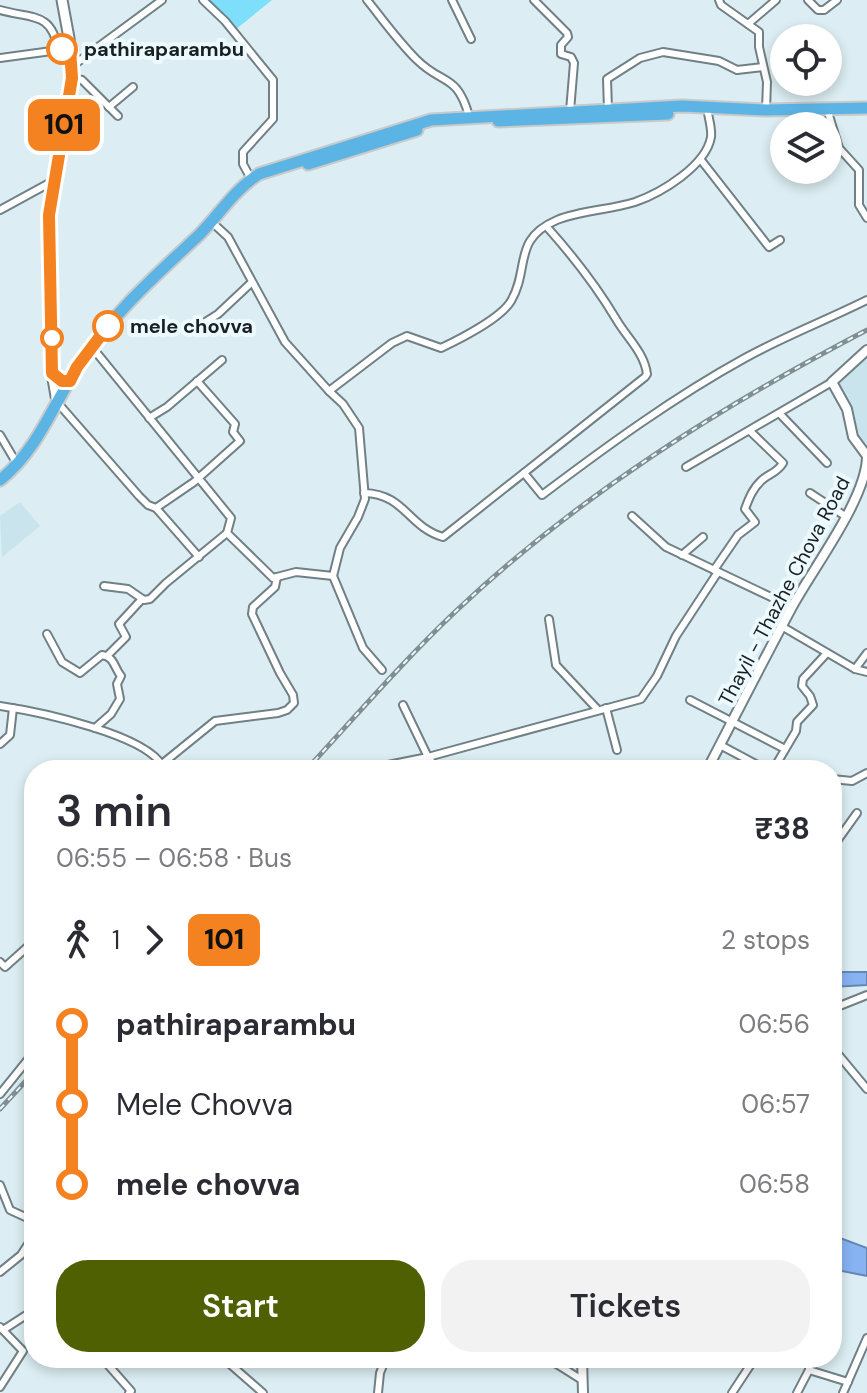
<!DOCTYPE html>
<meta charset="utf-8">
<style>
body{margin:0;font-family:"DM Sans",sans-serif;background:#f2f2f3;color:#2b2b33;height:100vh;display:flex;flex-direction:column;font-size:30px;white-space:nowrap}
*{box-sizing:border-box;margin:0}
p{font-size:26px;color:#7c7c81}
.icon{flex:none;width:44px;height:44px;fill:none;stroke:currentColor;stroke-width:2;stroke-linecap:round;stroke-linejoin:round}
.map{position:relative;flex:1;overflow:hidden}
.side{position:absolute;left:24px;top:760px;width:818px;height:608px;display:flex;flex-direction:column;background:#fff;border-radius:32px;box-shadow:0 4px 12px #0003}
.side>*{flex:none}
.badge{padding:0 16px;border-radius:12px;font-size:28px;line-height:52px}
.controls{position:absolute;left:770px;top:24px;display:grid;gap:16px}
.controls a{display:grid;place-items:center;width:72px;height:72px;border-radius:50%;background:#fff;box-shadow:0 4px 12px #0003;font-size:40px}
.map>.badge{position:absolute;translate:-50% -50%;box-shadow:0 0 0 4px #fff}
.legs{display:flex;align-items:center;gap:12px;height:88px;padding:0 32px;font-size:26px}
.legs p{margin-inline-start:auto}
.head{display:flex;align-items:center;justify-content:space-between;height:136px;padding:0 32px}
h1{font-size:44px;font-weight:600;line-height:60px}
.action{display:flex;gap:16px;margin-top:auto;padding:16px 32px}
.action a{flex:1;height:92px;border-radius:32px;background:#4f6003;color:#fff;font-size:32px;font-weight:600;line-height:92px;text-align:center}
.action a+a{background:#f2f2f3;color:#2b2b33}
ul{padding:0 32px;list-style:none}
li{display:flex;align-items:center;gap:28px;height:80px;font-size:30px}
li i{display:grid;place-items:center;width:12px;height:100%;margin:0 10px;background:currentColor}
li i::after{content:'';width:20px;height:20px;margin:-10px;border:6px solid;border-radius:50%;background:#fff}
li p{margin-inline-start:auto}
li:first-child i{background:linear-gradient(#0000 50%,currentColor 0)}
li:last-child i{background:linear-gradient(currentColor 50%,#0000 0)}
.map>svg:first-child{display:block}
.built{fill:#c9e4ec}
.green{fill:#7ddffa}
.water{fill:#87b3f2;stroke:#6687b4;stroke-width:2}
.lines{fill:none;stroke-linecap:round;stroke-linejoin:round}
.minor-casing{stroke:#708085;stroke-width:10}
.tertiary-casing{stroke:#708085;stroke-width:12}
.secondary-casing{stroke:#708085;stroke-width:13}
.trunk-casing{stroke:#c8c9ca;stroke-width:15}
.minor{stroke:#fff;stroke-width:6}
.tertiary{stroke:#fff;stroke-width:8}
.secondary{stroke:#fff;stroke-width:9}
.trunk{stroke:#5bb4e4;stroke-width:11}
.rail-casing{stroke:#818e92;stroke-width:5}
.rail{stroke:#ecfaff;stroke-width:2;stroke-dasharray:6;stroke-linecap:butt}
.line-1-casing{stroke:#fff;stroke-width:18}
.line-1{stroke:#f58220;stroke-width:12}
.stop-1-dot{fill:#fff;stroke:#f58220;stroke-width:4}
.labels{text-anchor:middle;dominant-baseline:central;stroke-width:8;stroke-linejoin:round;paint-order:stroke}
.stop-label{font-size:20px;font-weight:bold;fill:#192022;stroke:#ecfaff;text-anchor:start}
.street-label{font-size:20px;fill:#192022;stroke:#ecfaff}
</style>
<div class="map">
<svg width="867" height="1393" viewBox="0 0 867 1393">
<rect width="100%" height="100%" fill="#dceef3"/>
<g class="built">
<path d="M867 356V446L855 433 854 412 838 385Z"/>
<path d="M20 502 40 526 2 557 0 516Z"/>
</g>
<path class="green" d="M208 0H272L235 30Z"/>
<g class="water">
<path d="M832 972H867V985L832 987Z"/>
<path d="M832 1235 867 1248V1276L832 1269Z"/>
</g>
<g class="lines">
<g class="minor-casing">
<g id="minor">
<path d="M203 0 225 21 273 80V119L243 152V164L251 179"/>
<path d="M367 0C383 20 398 41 416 59 443 86 457 73 469 116"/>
<path d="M452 0 471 39"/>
<path d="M534 0 567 33 568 37 561 45V54L571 57 574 63 570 111"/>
<path d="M719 0 721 5 759 32V47L767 82 766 110"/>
<path d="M808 0 818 10H824L837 0"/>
<path d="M0 10C31 19 52 11 58 50"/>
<path d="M748 24 776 0"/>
<path d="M0 58 59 50"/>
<path d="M71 67 162 0"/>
<path d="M72 78 82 80 118 116"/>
<path d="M109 107 133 87"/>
<path d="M608 109 607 79 640 58 663 52 719 61 737 70 763 67"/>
<path d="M827 109 839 148 859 170V205L867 218"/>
<path d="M701 160 769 247 780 240"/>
<path d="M0 210 55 180"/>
<path d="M216 226 228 237 285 342 329 391 392 343 407 336 441 348C460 339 501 318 511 301 530 269 512 239 557 220 582 210 610 210 635 202 661 193 706 166 711 137 712 129 709 120 708 113"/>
<path d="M196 328 218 314 251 283"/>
<path d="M96 352 231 518 227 533 273 578 296 572 333 576 340 548 358 517 365 499 359 428 343 404 329 391"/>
<path d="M57 402 139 496 148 505 156 508 194 482 240 441 233 432 235 424 197 381"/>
<path d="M780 414 827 463"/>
<path d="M149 418 167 407 222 360"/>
<path d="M0 435 17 464"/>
<path d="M686 467 832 382"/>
<path d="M524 473 542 495C607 446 674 397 745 358 785 336 827 320 867 300"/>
<path d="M364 493C405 494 408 527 443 537L645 377 647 374C644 352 627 338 616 319 597 287 572 255 547 227"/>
<path d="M810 493 845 516"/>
<path d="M156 508 199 557"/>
<path d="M632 516 666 547 792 607"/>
<path d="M682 555 703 537"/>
<path d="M714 570 738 535 755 522 745 509C749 498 753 488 762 480 770 473 777 473 783 463L750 431"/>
<path d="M333 576 363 648 382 670"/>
<path d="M104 586 128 589 144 600 150 599 166 583 227 533"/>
<path d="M549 619 556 665 598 710"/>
<path d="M783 627 855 669 867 672"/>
<path d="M47 634 62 662 80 673 102 655C115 657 114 668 121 676L117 684 120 699 111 714 95 728"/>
<path d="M107 656 126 637 119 624 142 599"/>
<path d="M855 669 867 653"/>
<path d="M690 700 785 749"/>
<path d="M403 705 428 757 438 770"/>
<path d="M0 706C34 711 154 735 164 770"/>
<path d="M606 708 617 750"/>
<path d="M0 744 10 735 13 708"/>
<path d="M720 745 767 770"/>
<path d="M162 764 215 721 278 713 287 710 294 703 293 695 280 673 252 614 253 607 275 587 277 577"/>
<path d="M378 770V767L428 757 641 699 657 676 676 636 718 572"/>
<path d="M773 770 796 731 797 722 813 705 810 696 802 686 803 679 827 653"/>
<path d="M832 779 852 781 867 773"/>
<path d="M832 848 857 813"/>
<path d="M0 962 5 967 34 941"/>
<path d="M832 1009 867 995"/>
<path d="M832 1047 867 1089"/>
<path d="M0 1094 34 1052"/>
<path d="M0 1185 10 1210 34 1221"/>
<path d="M0 1272 21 1255 34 1235"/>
<path d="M0 1327 23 1351 0 1387"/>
<path d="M3 1330 34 1310"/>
<path d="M102 1358 131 1391 129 1393"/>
<path d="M223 1358 263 1393"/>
<path d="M547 1358 582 1380"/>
<path d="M809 1370 848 1382"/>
<path d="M378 1393 380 1373 386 1358"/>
<path d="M732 1393 755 1358"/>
<path d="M797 1393 809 1370V1358"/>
<path d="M843 1393 867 1338"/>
</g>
</g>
<g class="tertiary-casing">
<g id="tertiary">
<path d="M707 770C735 716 763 661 792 607 813 568 867 498 867 456L853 437 847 409 832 382 867 350"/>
<path d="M582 1358 583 1393"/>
</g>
</g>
<g class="secondary-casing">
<path id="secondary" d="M57 402 52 373 49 215 72 78 69 38 62 0"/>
</g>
<g class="trunk-casing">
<g id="trunk">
<path d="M498 121 668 114"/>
<path d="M308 164 417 130"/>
<path d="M0 480C38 450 53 404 79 365 112 314 155 276 199 235 219 215 235 189 259 174L431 120 682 106 766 110 867 108"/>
</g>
</g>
<use href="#minor" class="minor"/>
<use href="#tertiary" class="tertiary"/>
<use href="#secondary" class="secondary"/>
<use href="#trunk" class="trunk"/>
<g class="rail-casing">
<g id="rail">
<path d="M306 770C356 716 403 661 456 611 578 496 720 407 867 330"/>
<path d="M0 1109 34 1072"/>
</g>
</g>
<use href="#rail" class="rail"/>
</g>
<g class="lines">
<g class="line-1-casing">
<path id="line-1" d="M62 49H70L72 78 49 215 52 373 62 381H70L77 367 108 326"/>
</g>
<use href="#line-1" class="line-1"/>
</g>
<g class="stop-1-dot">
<circle cx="62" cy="49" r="14"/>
<circle cx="108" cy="326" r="14"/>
<circle cx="52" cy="338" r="10"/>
</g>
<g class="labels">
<g class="stop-label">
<text x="84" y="49">pathiraparambu</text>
<text x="130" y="326">mele chovva</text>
</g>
<g class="street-label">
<text transform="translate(784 591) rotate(-62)">Thayil - Thazhe Chova Road</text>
</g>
</g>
</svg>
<div class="controls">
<a><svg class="icon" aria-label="locate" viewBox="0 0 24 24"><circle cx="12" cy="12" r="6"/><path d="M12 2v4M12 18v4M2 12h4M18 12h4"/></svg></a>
<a><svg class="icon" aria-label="layers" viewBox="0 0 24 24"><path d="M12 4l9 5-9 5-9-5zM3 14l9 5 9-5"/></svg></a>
</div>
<b class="badge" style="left:64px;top:125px;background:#f58220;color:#111">101</b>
<section class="side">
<div class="head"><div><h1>3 min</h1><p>06:55 – 06:58 · Bus</p></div><b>₹38</b></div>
<div class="legs"><svg class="icon" aria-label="walk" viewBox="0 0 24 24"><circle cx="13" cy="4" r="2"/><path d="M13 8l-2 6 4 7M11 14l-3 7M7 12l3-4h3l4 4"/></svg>1<svg class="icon" aria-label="forward" viewBox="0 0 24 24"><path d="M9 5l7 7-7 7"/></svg><b class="badge" style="background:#f58220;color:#111">101</b><p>2 stops</p></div>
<ul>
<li><i style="color:#f58220"></i><b>pathiraparambu</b><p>06:56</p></li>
<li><i style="color:#f58220"></i><span>Mele Chovva</span><p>06:57</p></li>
<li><i style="color:#f58220"></i><b>mele chovva</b><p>06:58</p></li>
</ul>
<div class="action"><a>Start</a><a>Tickets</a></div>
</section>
</div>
